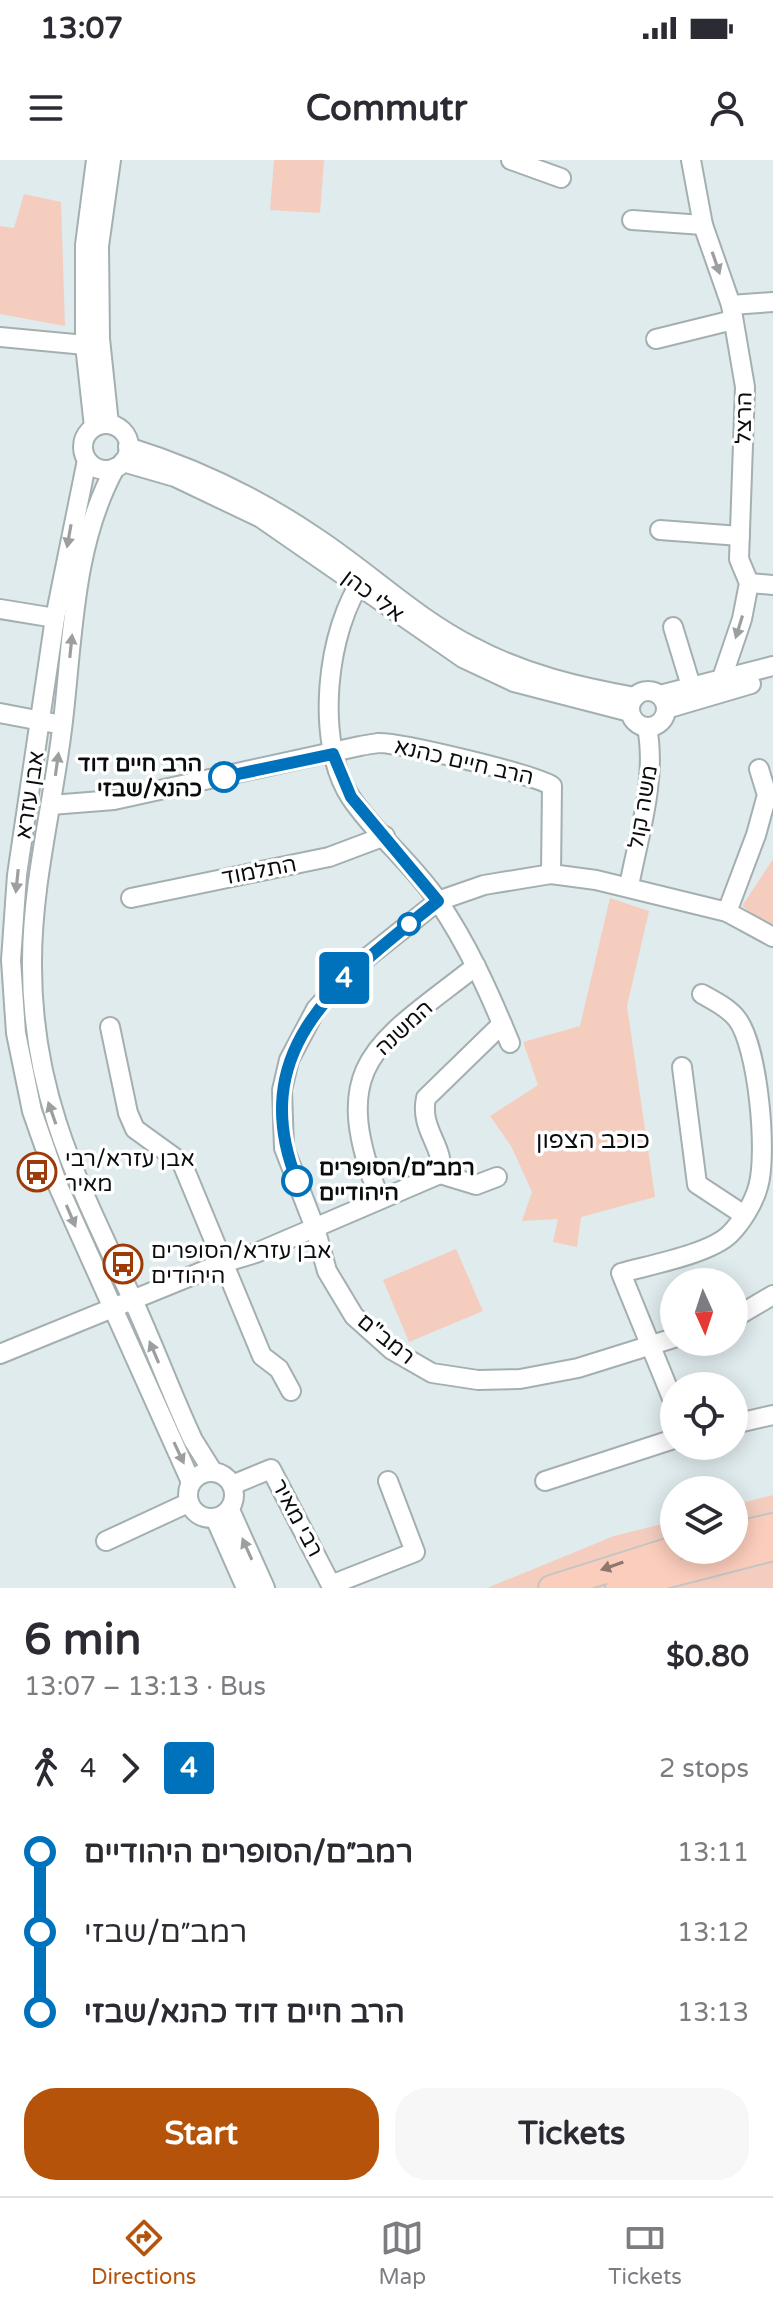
<!DOCTYPE html>
<meta charset="utf-8">
<style>
body{margin:0;font-family:"Varela Round",Heebo,sans-serif;background:#f7f7f7;color:#2b2b33;height:100vh;display:flex;flex-direction:column;font-size:30px;white-space:nowrap}
*{box-sizing:border-box;margin:0}
p{font-size:26px;color:#7c7c81}
.icon{flex:none;width:44px;height:44px;fill:none;stroke:currentColor;stroke-width:2;stroke-linecap:round;stroke-linejoin:round}
.map{position:relative;height:1428px;overflow:hidden}
.side{display:flex;flex-direction:column;background:#fff;flex:1}
.side>*{flex:none}
.badge{padding:0 16px;border-radius:6px;font-size:28px;line-height:52px}
.needle{width:52px;rotate:177deg}
.buttons{position:absolute;left:660px;top:1108px;display:grid;gap:16px}
.buttons a{display:grid;place-items:center;width:88px;height:88px;border-radius:50%;background:#fff;box-shadow:0 4px 20px #0003;font-size:40px}
.map>.badge{position:absolute;translate:-50% -50%;box-shadow:0 0 0 4px #fff}
.legs{display:flex;align-items:center;gap:12px;height:88px;padding:0 24px;font-size:26px}
.legs p{margin-inline-start:auto}
.head{display:flex;align-items:center;justify-content:space-between;height:136px;padding:0 24px}
h1{font-size:44px;font-weight:700;line-height:60px}
.action{display:flex;gap:16px;margin-top:auto;padding:16px 24px}
.action a{flex:1;height:92px;border-radius:32px;background:#b45309;color:#fff;font-size:32px;font-weight:700;line-height:92px;text-align:center}
.action a+a{background:#f7f7f7;color:#2b2b33}
ul{padding:0 24px;list-style:none}
li{display:flex;align-items:center;gap:28px;height:80px;font-size:30px}
li i{display:grid;place-items:center;width:12px;height:100%;margin:0 10px;background:currentColor}
li i::after{content:'';width:20px;height:20px;margin:-10px;border:6px solid;border-radius:50%;background:#fff}
li p{margin-inline-start:auto}
li:first-child i{background:linear-gradient(#0000 50%,currentColor 0)}
li:last-child i{background:linear-gradient(currentColor 50%,#0000 0)}
.status{display:flex;justify-content:space-between;align-items:center;height:56px;padding:0 40px;background:#fff;direction:ltr}
.status svg{height:22px;fill:currentColor}
header{display:flex;justify-content:space-between;align-items:center;height:104px;padding:0 24px;background:#fff;font-size:36px;font-weight:700}
.tab-bar{display:flex;justify-content:space-around;align-items:center;height:112px;border-top:2px solid #e1e1e2;background:#fff;font-size:22px;color:#7c7c81}
.tab-bar a{display:grid;justify-items:center;gap:4px}
.tab-bar .selected{color:#b45309}
.map>svg:first-child{display:block}
.green{fill:#f4cdbf}
.lines{fill:none;stroke-linecap:round;stroke-linejoin:round}
.minor-casing{stroke:#a4afb1;stroke-width:22}
.major-casing{stroke:#c4c5c5;stroke-width:28}
.minor{stroke:#fff;stroke-width:18}
.major{stroke:#fbcdbc;stroke-width:24}
.oneway{fill:#9d9e9f}
.oneway2{fill:#8f776e}
.line-1-casing{stroke:#fff;stroke-width:18}
.line-1{stroke:#0072bc;stroke-width:12}
.stop-1-dot{fill:#fff;stroke:#0072bc;stroke-width:4}
.labels{text-anchor:middle;dominant-baseline:central;stroke-width:7;stroke-linejoin:round;paint-order:stroke}
.street-label{font-size:22px;fill:#0a0d0e;stroke:#fff}
.stop-label{font-size:22px;font-weight:bold;fill:#0a0d0e;stroke:#fff;text-anchor:end}
.poi-label{font-size:22px;fill:#0a0d0e;stroke:#fff;text-anchor:start}
.neighbourhood-label{font-size:24px;fill:#0a0d0e;stroke:#fff}
</style>
<div class="status"><b>13:07</b><svg viewBox="0 0 49 12"><path d="M0 12V9h3v3zM5 12V6h3v6zM10 12V3h3v9zM15 12V0h3v12zM26 1h20v11H26zM47 4h2v5h-2z"/></svg></div>
<header><svg class="icon" aria-label="menu" viewBox="0 0 24 24"><path d="M4 6h16M4 12h16M4 18h16"/></svg>Commutr<svg class="icon" aria-label="person" viewBox="0 0 24 24"><circle cx="12" cy="8" r="4"/><path d="M4 21q1-7 8-7t8 7"/></svg></header>
<div class="map">
<svg width="773" height="1428" viewBox="0 0 773 1428">
<rect width="100%" height="100%" fill="#e0ebee"/>
<g class="green">
<path d="M274 0H324L320 53 270 50Z"/>
<path d="M24 34 61 42 65 166 0 154V66L14 68Z"/>
<path d="M773 699V769L742 746Z"/>
<path d="M610 738 649 751 627 846 655 1037 581 1057 577 1087 553 1082 558 1059 522 1061 532 1032 511 986 490 956 538 925 523 882 580 866Z"/>
<path d="M456 1089 483 1151 409 1182 383 1120Z"/>
<path d="M773 1335V1428H487L614 1376 674 1361V1390H734V1345Z"/>
</g>
<g class="lines">
<g class="minor-casing">
<g id="minor">
<path d="M511 0 561 18"/>
<path d="M691 0 703 65 731 145 745 227 739 399 749 423 742 459 722 518"/>
<path d="M632 60 703 65"/>
<path d="M731 145 773 142"/>
<path d="M0 177 85 185"/>
<path d="M656 179 733 160"/>
<path d="M109 264 100 179 99 86 111 0"/>
<circle cx="106" cy="287" r="23"/>
<path d="M94 267 85 185V85L96 0"/>
<path d="M128 287C196 308 255 336 314 376 368 411 415 458 473 487 524 514 578 527 635 537"/>
<path d="M87 300 55 458 17 715 11 800 16 873 32 951 59 1028 191 1322"/>
<path d="M123 302 175 317 261 358 463 498 514 522 630 552"/>
<path d="M115 308C73 385 73 476 63 561 54 641 32 721 32 802 31 933 77 1020 131 1136 153 1183 171 1233 193 1280L213 1312"/>
<path d="M660 370 740 376"/>
<path d="M365 416C326 468 314 583 351 638 376 675 413 704 438 741 468 785 490 834 510 883"/>
<path d="M749 423 773 425"/>
<path d="M0 449 55 458"/>
<path d="M673 467 691 526"/>
<circle cx="648" cy="549" r="18"/>
<path d="M660 535 773 506"/>
<path d="M666 549 751 524"/>
<path d="M0 553 52 563"/>
<path d="M51 645 114 640 360 586C365 585 372 584 378 583 400 582 537 615 552 626L551 714"/>
<path d="M629 726C639 674 657 619 647 567"/>
<path d="M131 738 329 697 385 676"/>
<path d="M727 752 756 675 767 635 759 609"/>
<path d="M110 867 128 953 135 969 182 1003 262 1196 279 1209 291 1231"/>
<path d="M682 907 697 1024 744 1055"/>
<path d="M440 1014 476 1025 497 1017"/>
<path d="M379 1037C326 902 377 884 476 806"/>
<path d="M734 1158 773 1135"/>
<path d="M674 1178 578 1208 520 1219 478 1220 432 1213 392 1190 354 1156 327 1111 315 1068 284 988 282 930 289 900 316 849 349 812 438 741 484 725 551 714 596 720 727 752 773 777"/>
<path d="M0 1194 223 1103 256 1093 440 1014C446 987 419 970 426 938L502 864"/>
<path d="M674 1243 621 1113C649 1105 710 1094 730 1074 742 1062 754 1042 758 1027 768 994 758 886 737 859 729 848 714 841 702 834"/>
<path d="M734 1264 773 1255"/>
<circle cx="211" cy="1335" r="23"/>
<path d="M545 1321 674 1279"/>
<path d="M232 1325 271 1309 331 1425 415 1392 388 1321"/>
<path d="M230 1350 265 1428"/>
<path d="M215 1358 246 1428"/>
<path d="M106 1381 188 1343"/>
</g>
</g>
<g class="major-casing">
<g id="major">
<path d="M734 1375 773 1366"/>
<path d="M551 1428 674 1389"/>
<path d="M618 1428 773 1388"/>
</g>
</g>
<use href="#minor" class="minor"/>
<use href="#major" class="major"/>
</g>
<defs><path id="oneway-solid" d="M-6-.8H1V-3.2L6.5 0L1 3.2V.8H-6Z" transform="scale(2)"/></defs>
<g class="oneway">
<use href="#oneway-solid" transform="translate(716 103) rotate(71)"/>
<use href="#oneway-solid" transform="translate(69 376) rotate(100)"/>
<use href="#oneway-solid" transform="translate(739 467) rotate(107)"/>
<use href="#oneway-solid" transform="translate(71 486) rotate(-84)"/>
<use href="#oneway-solid" transform="translate(57 604) rotate(-82)"/>
<use href="#oneway-solid" transform="translate(17 721) rotate(96)"/>
<use href="#oneway-solid" transform="translate(52 953) rotate(-109)"/>
<use href="#oneway-solid" transform="translate(71 1056) rotate(67)"/>
<use href="#oneway-solid" transform="translate(154 1192) rotate(-113)"/>
<use href="#oneway-solid" transform="translate(179 1293) rotate(65)"/>
<use href="#oneway-solid" transform="translate(247 1389) rotate(-114)"/>
</g>
<use class="oneway2" href="#oneway-solid" transform="translate(612 1406) rotate(161)"/>
<g class="lines">
<g class="line-1-casing">
<path id="line-1" d="M224 617 333 594 351 637 438 741C345 816 243 886 297 1021"/>
</g>
<use href="#line-1" class="line-1"/>
</g>
<defs>
<g id="bus-ring" transform="scale(2)"><circle r="9.5" fill="#fff" stroke="#9e3a08" stroke-width="1.5"/><path d="M-5-6H5V4H4V6H2V4H-2V6H-4V4H-5ZM-3.5-4V0h7V-4ZM-3.5 1.2v1.5H-2V1.2ZM2 1.2v1.5H3.5V1.2Z" fill="#9e3a08"/></g>
</defs>
<g fill-rule="evenodd">
<use href="#bus-ring" x="37" y="1012"/>
<use href="#bus-ring" x="123" y="1104"/>
</g>
<g class="stop-1-dot">
<circle cx="224" cy="617" r="14"/>
<circle cx="409" cy="764" r="10"/>
<circle cx="297" cy="1021" r="14"/>
</g>
<g class="labels">
<g class="street-label">
<text transform="translate(744 258) rotate(-89)">הרצל</text>
<text transform="translate(373 436) rotate(37)">אלי כהן</text>
<text transform="translate(464 602) rotate(13)">הרב חיים כהנא</text>
<text transform="translate(30 635) rotate(-81)">אבן עזרא</text>
<text transform="translate(643 647) rotate(-80)">משה קול</text>
<text transform="translate(259 711) rotate(-11)">התלמוד</text>
<text transform="translate(404 868) rotate(-43)">המשנה</text>
<text transform="translate(386 1179) rotate(39)">רמב"ם</text>
<text transform="translate(297 1358) rotate(62)">רבי מאיר</text>
</g>
<g class="stop-label">
<text x="202" y="604">הרב חיים דוד<tspan x="202" dy="25">כהנא/שבזי</tspan></text>
<text x="319" y="1008" text-anchor="start">רמב״ם/הסופרים<tspan x="319" dy="25">היהודיים</tspan></text>
</g>
<g class="poi-label">
<text x="65" y="999">אבן עזרא/רבי<tspan x="65" dy="25">מאיר</tspan></text>
<text x="151" y="1091">אבן עזרא/הסופרים<tspan x="151" dy="25">היהודים</tspan></text>
</g>
<g class="neighbourhood-label">
<text x="593" y="980">כוכב הצפון</text>
</g>
</g>
</svg>
<div class="buttons">
<a><svg class="needle" viewBox="-14 -14 28 28"><path d="M0-13l5 13h-10z" fill="#e53935"/><path d="M0 13l5-13h-10z" fill="#7c7c81"/></svg></a>
<a><svg class="icon" aria-label="locate" viewBox="0 0 24 24"><circle cx="12" cy="12" r="6"/><path d="M12 2v4M12 18v4M2 12h4M18 12h4"/></svg></a>
<a><svg class="icon" aria-label="layers" viewBox="0 0 24 24"><path d="M12 4l9 5-9 5-9-5zM3 14l9 5 9-5"/></svg></a>
</div>
<b class="badge" style="left:344px;top:818px;background:#0072bc;color:#fff">4</b>
</div>
<section class="side">
<div class="head"><div><h1>6 min</h1><p>13:07 – 13:13 · Bus</p></div><b>$0.80</b></div>
<div class="legs"><svg class="icon" aria-label="walk" viewBox="0 0 24 24"><circle cx="13" cy="4" r="2"/><path d="M13 8l-2 6 4 7M11 14l-3 7M7 12l3-4h3l4 4"/></svg>4<svg class="icon" aria-label="forward" viewBox="0 0 24 24"><path d="M9 5l7 7-7 7"/></svg><b class="badge" style="background:#0072bc;color:#fff">4</b><p>2 stops</p></div>
<ul>
<li><i style="color:#0072bc"></i><b>רמב״ם/הסופרים היהודיים</b><p>13:11</p></li>
<li><i style="color:#0072bc"></i><span>רמב״ם/שבזי</span><p>13:12</p></li>
<li><i style="color:#0072bc"></i><b>הרב חיים דוד כהנא/שבזי</b><p>13:13</p></li>
</ul>
<div class="action"><a>Start</a><a>Tickets</a></div>
</section>
<nav class="tab-bar">
<a class="selected"><svg class="icon" aria-label="directions" viewBox="0 0 24 24"><path d="M12 3l9 9-9 9-9-9zM9 14v-3h6M13 9l2 2-2 2"/></svg>Directions</a>
<a><svg class="icon" aria-label="map" viewBox="0 0 24 24"><path d="M3 6l6-2 6 2 6-2v14l-6 2-6-2-6 2zM9 4v14M15 6v14"/></svg>Map</a>
<a><svg class="icon" aria-label="tickets" viewBox="0 0 24 24"><path d="M3 7h18v10H3zM15 7v10"/></svg>Tickets</a>
</nav>
